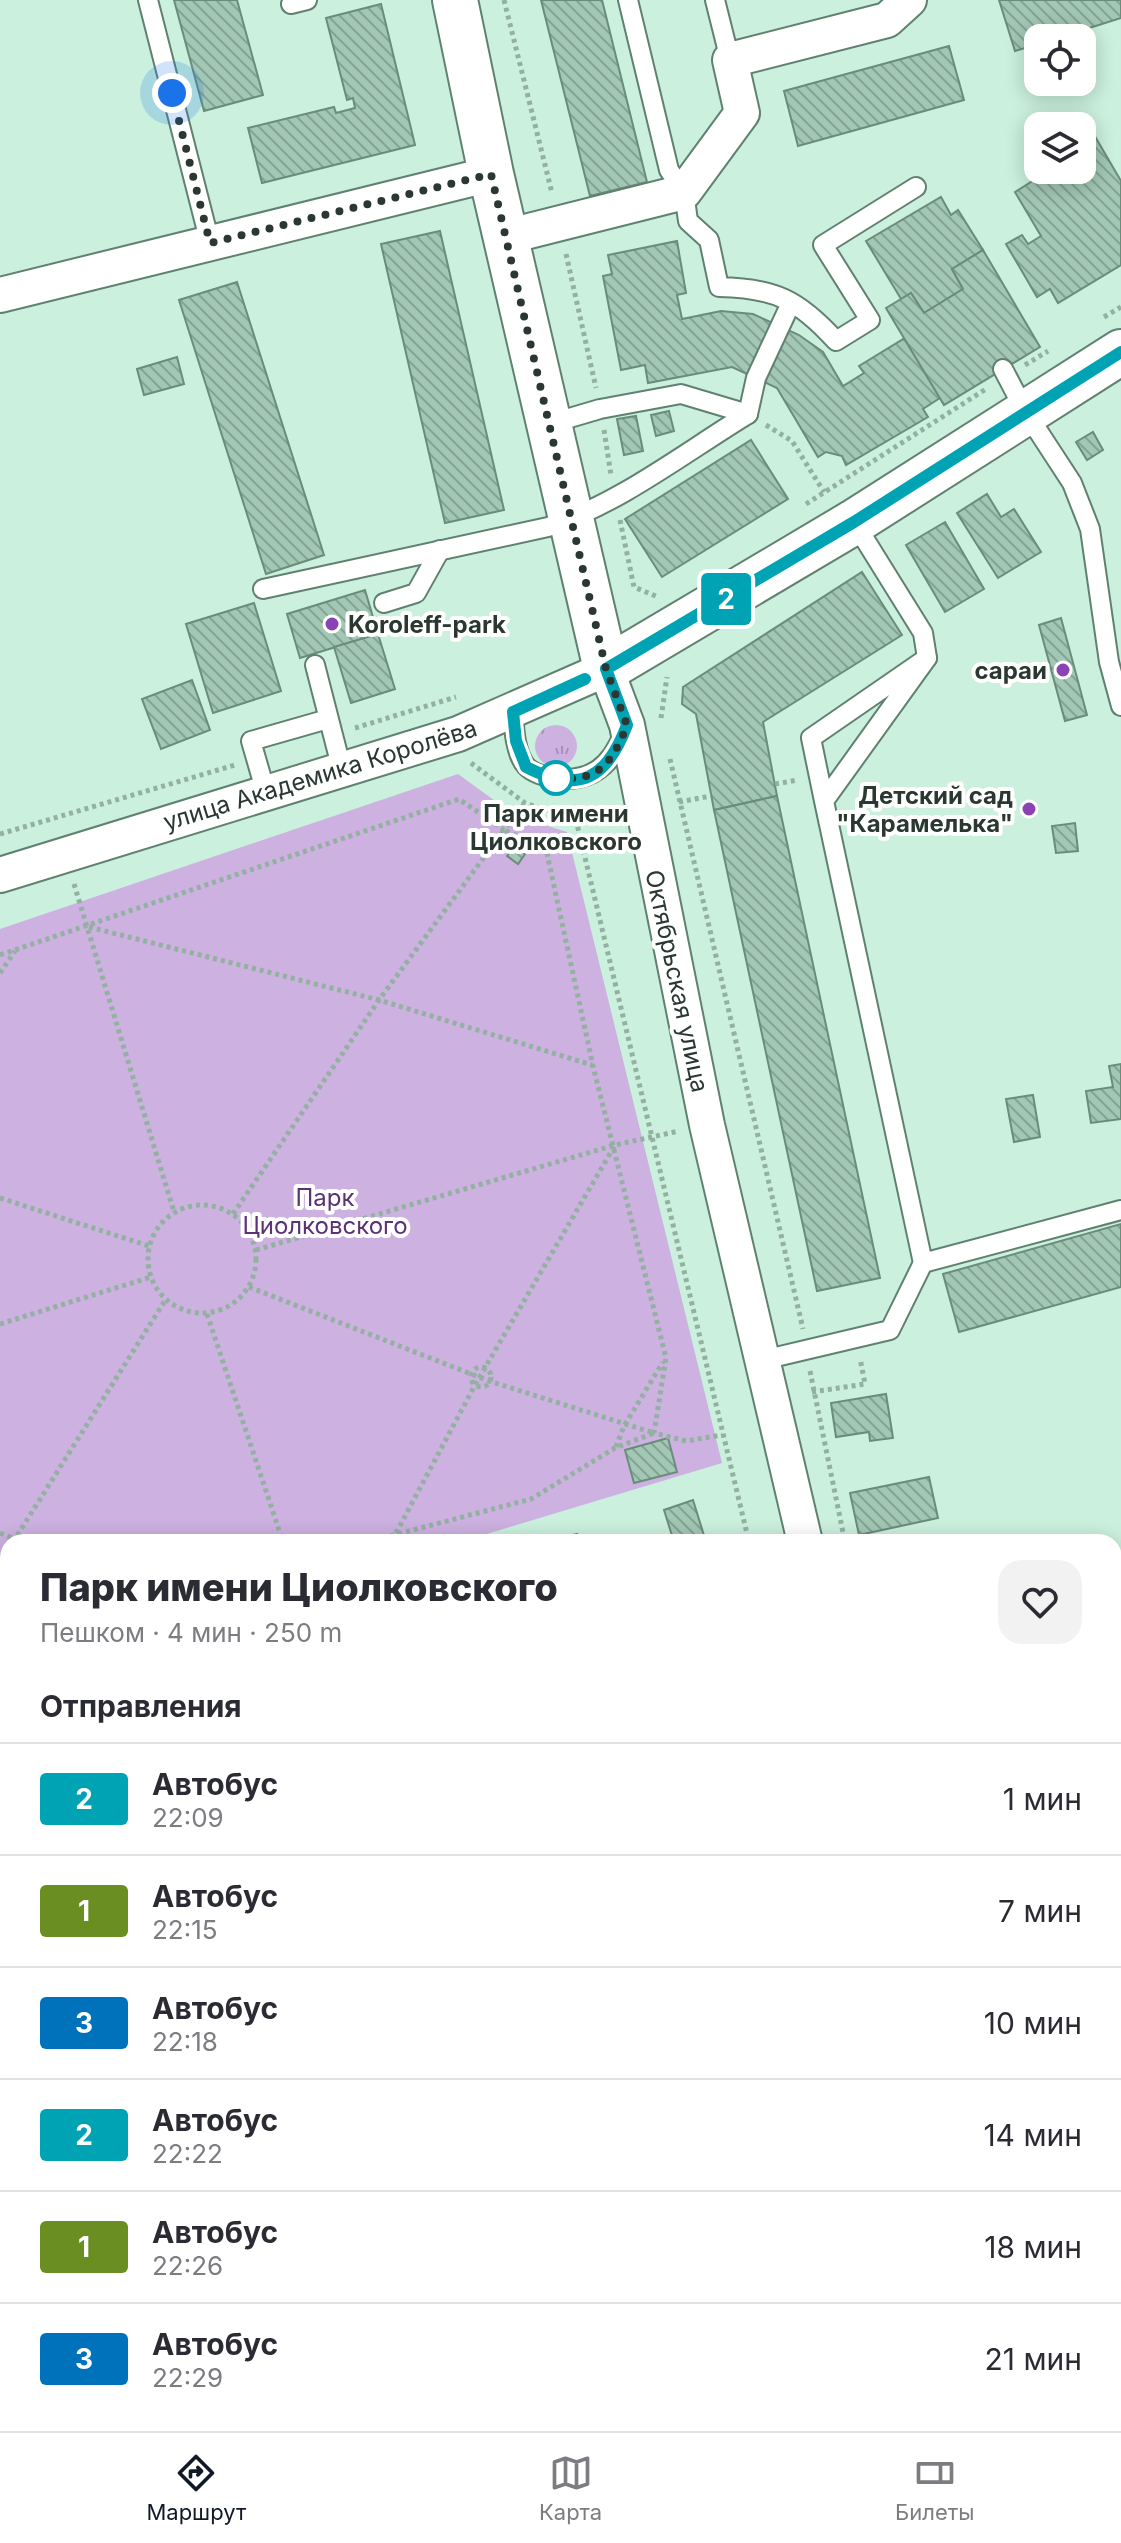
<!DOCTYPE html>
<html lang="ru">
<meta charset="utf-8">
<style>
body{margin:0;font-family:Inter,sans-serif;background:#f2f2f3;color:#2b2b33;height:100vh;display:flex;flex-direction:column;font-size:30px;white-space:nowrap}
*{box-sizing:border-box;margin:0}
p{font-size:26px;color:#7c7c81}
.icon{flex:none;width:44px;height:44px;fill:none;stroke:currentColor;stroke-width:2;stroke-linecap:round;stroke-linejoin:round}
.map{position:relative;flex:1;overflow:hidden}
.sheet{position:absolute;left:0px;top:1534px;width:1122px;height:898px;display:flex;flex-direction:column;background:#fff;border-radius:24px 24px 0 0;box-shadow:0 4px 20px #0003}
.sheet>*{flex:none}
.badge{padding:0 16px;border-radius:6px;font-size:28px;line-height:52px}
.controls{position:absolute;left:1024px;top:24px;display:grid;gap:16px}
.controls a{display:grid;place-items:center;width:72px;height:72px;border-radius:16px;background:#fff;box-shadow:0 4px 20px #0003;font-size:40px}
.you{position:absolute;width:40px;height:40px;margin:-20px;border:6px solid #fff;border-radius:50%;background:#1a73e8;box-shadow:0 0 0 12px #1a73e833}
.map>.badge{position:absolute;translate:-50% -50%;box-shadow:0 0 0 4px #fff}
h2{padding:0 40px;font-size:30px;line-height:72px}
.round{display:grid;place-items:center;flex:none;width:84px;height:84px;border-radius:24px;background:#f2f2f3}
.summary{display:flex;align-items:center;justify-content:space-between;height:136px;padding:0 40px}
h1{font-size:38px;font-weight:800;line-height:60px}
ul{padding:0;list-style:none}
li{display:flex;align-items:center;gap:24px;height:112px;padding:0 40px;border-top:2px solid #e1e1e2}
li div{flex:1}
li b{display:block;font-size:30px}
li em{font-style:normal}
li .badge{min-width:88px;font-weight:700;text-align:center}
.tab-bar{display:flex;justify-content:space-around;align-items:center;height:112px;border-top:2px solid #e1e1e2;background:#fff;font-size:22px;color:#7c7c81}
.tab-bar a{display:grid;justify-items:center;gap:4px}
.tab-bar .on{color:#111827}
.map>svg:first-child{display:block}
.grass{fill:url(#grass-tufts)}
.park{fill:#cdb1e1}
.building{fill:url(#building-back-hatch);stroke:#6a8c7b;stroke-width:2}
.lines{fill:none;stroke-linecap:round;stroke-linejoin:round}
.lane-casing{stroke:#608171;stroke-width:22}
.street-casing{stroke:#608171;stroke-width:38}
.secondary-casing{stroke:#608171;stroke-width:48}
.path{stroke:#93b0a1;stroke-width:5;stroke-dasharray:4 4;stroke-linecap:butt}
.lane{stroke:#fff;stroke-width:18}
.street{stroke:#fff;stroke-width:34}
.secondary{stroke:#fff;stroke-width:44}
.line-casing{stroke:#fff;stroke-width:18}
.line{stroke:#00a3b4;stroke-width:12}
.walk{stroke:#2a3831;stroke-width:8;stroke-dasharray:0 14.4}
.poi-dot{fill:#8b42b5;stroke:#fff;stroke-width:3}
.stop-dot{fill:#fff;stroke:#00a3b4;stroke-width:4}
.labels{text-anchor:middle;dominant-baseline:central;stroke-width:8;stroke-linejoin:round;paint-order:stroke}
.poi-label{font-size:24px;font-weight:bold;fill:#2a3831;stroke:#fff;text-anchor:end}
.street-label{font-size:24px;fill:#2a3831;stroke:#fff}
.stop-label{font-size:24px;font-weight:bold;fill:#2a3831;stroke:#fff}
.park-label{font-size:24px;fill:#5c3276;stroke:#fff}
</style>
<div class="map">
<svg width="1121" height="2431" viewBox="0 0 1121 2431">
<defs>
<pattern id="grass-tufts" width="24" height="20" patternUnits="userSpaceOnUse" patternTransform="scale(2)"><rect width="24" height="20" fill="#cdb1e1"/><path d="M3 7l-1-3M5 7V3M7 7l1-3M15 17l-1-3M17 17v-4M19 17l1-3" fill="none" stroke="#a791b7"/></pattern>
<pattern id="building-back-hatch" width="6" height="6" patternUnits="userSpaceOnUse" patternTransform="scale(2)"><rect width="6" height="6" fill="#a3c7b5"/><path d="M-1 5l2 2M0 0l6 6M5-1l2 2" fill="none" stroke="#85a394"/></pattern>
</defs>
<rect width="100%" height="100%" fill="#cbf0dd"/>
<circle class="grass" cx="556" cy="746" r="21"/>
<g class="park">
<path d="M458 774 516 816 567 832 722 1463 460 1542H8V1678L0 1681V929Z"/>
<path d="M8 1964V2424H251L253 2431H0V1967Z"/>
</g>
<g class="building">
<path d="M174 0H237L263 95 204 111Z"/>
<path d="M541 0H602L647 182 590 196Z"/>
<path d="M999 0H1121V18L1058 38H1038V44L1015 51Z"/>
<path d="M381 4 415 145 262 183 248 128 334 107 336 113 355 108 353 98 347 100 326 18Z"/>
<path d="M949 46 964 100 798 146 784 91Z"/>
<path d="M1093 133 1121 181V265L1058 303 1050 289 1037 297 1006 244 1022 235 1028 244 1041 236 1015 192 1034 180 1031 176 1041 170H1082V140Z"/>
<path d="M941 197 951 215 958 210 983 250 952 269 963 289 924 313 911 293 901 299 866 241Z"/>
<path d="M440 231 504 510 445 523 381 244Z"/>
<path d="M677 241 686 293 677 295 682 319 721 311 753 314 799 335 823 352 843 386 864 373 859 366 905 338 940 398 923 409 928 417 846 465 842 456 826 452 818 457 777 388 732 367 648 383 645 365 621 370 603 276 612 274 608 255Z"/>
<path d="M983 250 1040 347 944 405 886 308 911 293 924 313 963 289 952 269Z"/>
<path d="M237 282 324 555 266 574 179 300Z"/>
<path d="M177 357 184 384 144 395 137 369Z"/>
<path d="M669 411 674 431 656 436 651 415Z"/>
<path d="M636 416 643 451 624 455 617 419Z"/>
<path d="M1093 432 1103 450 1087 460 1076 442Z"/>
<path d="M751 440 788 499 662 577 625 519Z"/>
<path d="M987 494 1001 517 1014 509 1041 552 998 578 957 513Z"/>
<path d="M945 522 984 589 945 612 906 545Z"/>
<path d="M862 572 902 635 763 722 777 796 714 810 696 714 682 704 683 687Z"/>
<path d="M365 590 378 634 300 658 287 614Z"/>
<path d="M254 603 281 691 213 713 186 624Z"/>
<path d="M1061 618 1087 715 1065 721 1039 625Z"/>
<path d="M378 634 395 689 351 703 334 647Z"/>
<path d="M192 680 210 730 161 749 142 699Z"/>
<path d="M777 796 880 1278 817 1291 714 810Z"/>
<path d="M1075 823 1078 851 1056 853 1052 826Z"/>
<path d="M514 847 525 854 518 864 507 856Z"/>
<path d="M1121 1064V1119L1091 1123 1086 1091 1113 1087 1109 1066Z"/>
<path d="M1033 1095 1040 1137 1014 1142 1006 1099Z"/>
<path d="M1121 1224V1287L959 1332 943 1274Z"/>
<path d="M886 1394 893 1438 870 1441 869 1432 836 1437 831 1403Z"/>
<path d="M668 1438 677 1472 634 1483 625 1450Z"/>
<path d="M929 1477 938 1518 859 1535 850 1493Z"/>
<path d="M693 1500 706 1542H674L664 1510Z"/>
<path d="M577 1534 579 1542H543Z"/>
<path d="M1121 1721V1780L1114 1782V1723Z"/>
<path d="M1121 2105V2176L1114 2179V2107Z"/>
<path d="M1121 2207V2242L1114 2244V2209Z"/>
<path d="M1114 2374 1121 2397V2431H1079L1077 2424H1114Z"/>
<path d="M295 2424H329L331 2429 349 2424H378L380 2431H296Z"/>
<path d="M437 2424H532L508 2431H439Z"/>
<path d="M842 2424H859L861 2431H822Z"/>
<path d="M899 2424H972L974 2431H901Z"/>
</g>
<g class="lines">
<g class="lane-casing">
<g id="lane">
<path d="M148 0 210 243"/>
<path d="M628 0 669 170 684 192 688 221 709 240 719 287C775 288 799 300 836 341L870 320 823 245 916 187"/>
<path d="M715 0 730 60"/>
<path d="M291 4 307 0"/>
<path d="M1003 369 1025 411 1072 483 1090 529 1109 662 1121 706"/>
<path d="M549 424 600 409 681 394 748 414"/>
<path d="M854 522 923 633 927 658"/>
<path d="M263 589 548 527C619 504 684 453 748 414L756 378 791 303"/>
<path d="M384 603 416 593 440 550"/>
<path d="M315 665 342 770"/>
<path d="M513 712C514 728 515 753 526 766 532 773 546 777 555 778 591 783 612 765 624 732"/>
<path d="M266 793 251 741 328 719"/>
<path d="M824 801 927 658 811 738 824 801 923 1263"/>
<path d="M763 1360 890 1330 923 1263 1121 1210"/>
<path d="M1114 1675 1121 1673"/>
<path d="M0 1781 8 1796"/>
<path d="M1114 1804 1121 1802"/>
<path d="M0 1987 8 1985"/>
<path d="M1114 2064 1121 2061"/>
<path d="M1114 2339 1121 2336"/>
<path d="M0 2407 8 2404"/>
<path d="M1025 2424 1026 2431"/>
</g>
</g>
<g class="street-casing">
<g id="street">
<path d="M509 236 684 192 742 113 730 60 887 20 909 0"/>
<path d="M0 295 491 174"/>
<path d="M0 875 458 734 606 669 627 725 707 1125 805 1542"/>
<path d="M1114 1574 1121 1570"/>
<path d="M620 2431 645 2424"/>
</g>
</g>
<g class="secondary-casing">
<path id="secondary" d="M455 0 491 174 606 669 854 522 1121 352"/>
</g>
<g class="path">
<path d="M504 0 552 193"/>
<path d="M566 254 596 388"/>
<path d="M1104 317 1121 307"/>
<path d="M1025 365 1048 351"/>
<path d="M766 425 792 441 824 492"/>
<path d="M604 430 611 475"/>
<path d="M806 504 986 389"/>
<path d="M620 520 634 587 658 597"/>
<path d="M661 718 667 677"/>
<path d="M355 728 456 697"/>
<path d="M670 759 803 1329"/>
<path d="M471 763 525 803 576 820 749 1542"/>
<path d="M775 784 798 780"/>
<path d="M679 802 711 796"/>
<path d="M0 834 235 765"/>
<path d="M74 884 174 1212"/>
<path d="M89 927 379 1000 592 1065"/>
<path d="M0 955 459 799 504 830 525 803"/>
<path d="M0 973 15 951"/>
<path d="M0 1198 149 1246"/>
<circle cx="202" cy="1259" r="54"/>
<path d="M233 1214 379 1000 504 830 546 849 593 1066 666 1358 654 1433 686 1441 722 1435"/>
<path d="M256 1250 615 1145 679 1131"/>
<path d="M249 1287 489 1381 654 1433 615 1448 531 1499 367 1542"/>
<path d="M207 1314 283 1542"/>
<path d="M0 1324 151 1277"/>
<circle cx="481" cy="1377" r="10"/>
<path d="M810 1371 845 1542"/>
<path d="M812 1392 865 1384 860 1358"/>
<path d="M616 1447 624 1426 663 1362"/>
<path d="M0 1533 22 1542"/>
<path d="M396 1533 475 1385 615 1145"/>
<path d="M13 1542 166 1299"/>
<path d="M0 1563 8 1550"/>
<path d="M0 1658 8 1655"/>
<path d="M0 2031 8 2029"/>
<path d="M266 2424 267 2431"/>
<path d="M1058 2424 1060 2431"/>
</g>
<use href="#lane" class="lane"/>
<use href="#street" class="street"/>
<use href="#secondary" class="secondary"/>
</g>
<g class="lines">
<g class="line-casing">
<path id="line" d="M585 679 513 712 516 741 526 767C580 795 607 778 627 725L606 669 854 522 1121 352"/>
</g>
<use href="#line" class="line"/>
<path class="walk" d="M172 93 210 243 491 174 606 669 627 725C610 769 595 784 546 777L556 778"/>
</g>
<g class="poi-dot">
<circle cx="332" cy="624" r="8"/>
<circle cx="1063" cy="670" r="8"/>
<circle cx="1029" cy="809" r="8"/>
</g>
<circle class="stop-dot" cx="556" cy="778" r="16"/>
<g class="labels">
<g class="poi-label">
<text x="348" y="624" text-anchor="start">Koroleff-park</text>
<text x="1047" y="670">сараи</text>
<text x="1013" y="795">Детский сад<tspan x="1013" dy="28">"Карамелька"</tspan></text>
</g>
<g class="street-label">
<text transform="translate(320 775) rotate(-17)">улица Академика Королёва</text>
<text transform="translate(677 981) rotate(78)">Октябрьская улица</text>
</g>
<g class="stop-label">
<text x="556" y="813">Парк имени<tspan x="556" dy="28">Циолковского</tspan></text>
</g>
<g class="park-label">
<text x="325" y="1197">Парк<tspan x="325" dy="28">Циолковского</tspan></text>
</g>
</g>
</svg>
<div class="controls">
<a><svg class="icon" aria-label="locate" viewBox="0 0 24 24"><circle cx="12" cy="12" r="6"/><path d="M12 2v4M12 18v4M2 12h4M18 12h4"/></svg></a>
<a><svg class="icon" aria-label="layers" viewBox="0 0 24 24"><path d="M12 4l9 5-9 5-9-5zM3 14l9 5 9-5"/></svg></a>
</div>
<div class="you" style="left:172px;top:93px"></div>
<b class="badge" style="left:726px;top:599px;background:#00a3b4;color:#fff">2</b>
<section class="sheet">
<div class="summary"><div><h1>Парк имени Циолковского</h1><p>Пешком · 4 мин · 250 m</p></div><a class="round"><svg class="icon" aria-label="heart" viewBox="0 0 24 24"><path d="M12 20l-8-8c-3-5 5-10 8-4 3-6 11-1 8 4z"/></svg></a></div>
<h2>Отправления</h2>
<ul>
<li><span class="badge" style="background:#00a3b4;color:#fff">2</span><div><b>Автобус</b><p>22:09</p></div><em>1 мин</em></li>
<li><span class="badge" style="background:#6b8e23;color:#fff">1</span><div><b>Автобус</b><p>22:15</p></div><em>7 мин</em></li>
<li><span class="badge" style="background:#0072bc;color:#fff">3</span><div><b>Автобус</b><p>22:18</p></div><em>10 мин</em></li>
<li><span class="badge" style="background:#00a3b4;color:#fff">2</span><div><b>Автобус</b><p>22:22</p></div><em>14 мин</em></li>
<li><span class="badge" style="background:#6b8e23;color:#fff">1</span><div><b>Автобус</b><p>22:26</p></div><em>18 мин</em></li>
<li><span class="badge" style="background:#0072bc;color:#fff">3</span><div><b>Автобус</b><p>22:29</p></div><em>21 мин</em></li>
</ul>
</section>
</div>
<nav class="tab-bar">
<a class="on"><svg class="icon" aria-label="directions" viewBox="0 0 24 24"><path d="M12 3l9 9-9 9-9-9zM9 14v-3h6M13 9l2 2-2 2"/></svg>Маршрут</a>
<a><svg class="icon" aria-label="map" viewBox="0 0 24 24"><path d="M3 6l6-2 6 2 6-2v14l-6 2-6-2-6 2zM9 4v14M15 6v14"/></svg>Карта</a>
<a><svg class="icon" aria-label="tickets" viewBox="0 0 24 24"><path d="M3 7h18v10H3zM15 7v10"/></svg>Билеты</a>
</nav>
